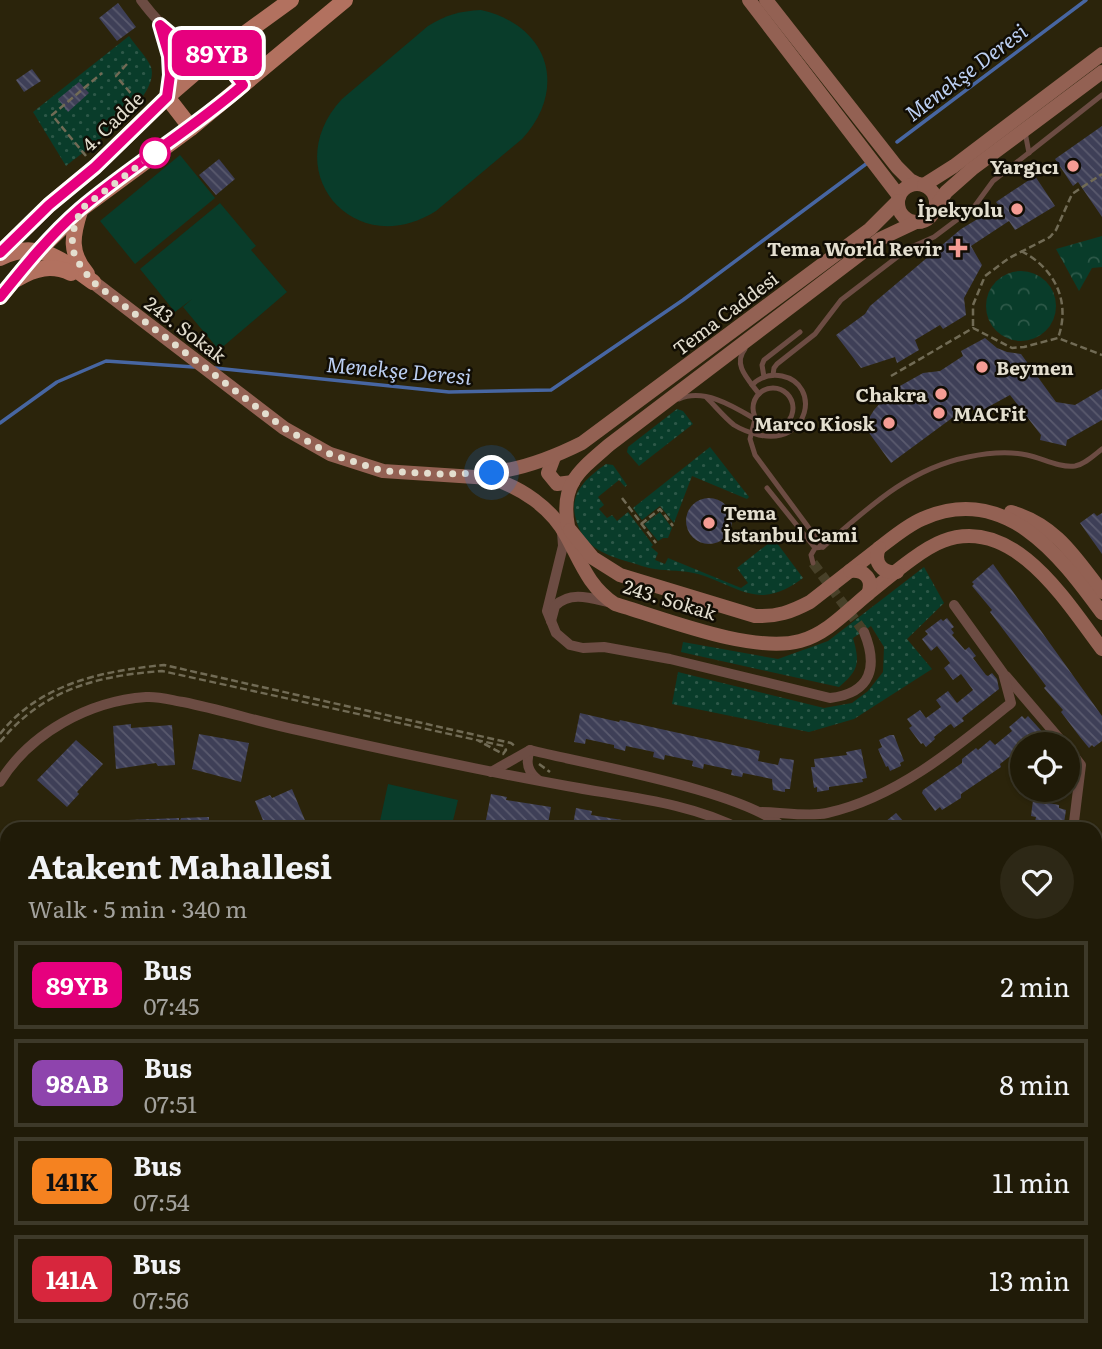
<!DOCTYPE html>
<meta charset="utf-8">
<style>
body{margin:0;font-family:Literata,serif;background:#2d2816;color:#f1f3f6;height:100vh;display:flex;flex-direction:column;font-size:26px;white-space:nowrap}
*{box-sizing:border-box;margin:0}
p{font-size:23px;color:#a2a19c}
.icon{flex:none;width:38px;height:38px;fill:none;stroke:currentColor;stroke-width:2;stroke-linecap:round;stroke-linejoin:round}
.map{position:relative;flex:1;overflow:hidden}
.drawer{position:absolute;left:0px;top:822px;width:1102px;height:527px;display:flex;flex-direction:column;background:#201b08;border-radius:21px 21px 0 0;box-shadow:0 2px 5px #0004,0 0 0 2px #3d3929}
.drawer>*{flex:none}
.badge{padding:0 14px;border-radius:10px;font-size:24px;line-height:46px}
.buttons{position:absolute;left:1010px;top:732px;display:grid;gap:14px}
.buttons a{display:grid;place-items:center;width:70px;height:70px;border-radius:50%;background:#201b08;box-shadow:0 2px 5px #0004,0 0 0 2px #3d3929;font-size:35px}
.you{position:absolute;width:35px;height:35px;margin:-18px;border:5px solid #fff;border-radius:50%;background:#1a73e8;box-shadow:0 0 0 10px #1a73e833}
.map>.badge{position:absolute;translate:-50% -50%;box-shadow:0 0 0 4px #fff}
.round{display:grid;place-items:center;flex:none;width:74px;height:74px;border-radius:37px;background:#2d2816}
.summary{display:flex;align-items:center;justify-content:space-between;height:119px;padding:0 28px}
h1{font-size:33px;font-weight:700;line-height:52px}
ul{padding:0;list-style:none}
li{display:flex;align-items:center;gap:21px;height:88px;margin:0 14px 10px;padding:0 14px;border:4px solid #3d3929;border-radius:0px}
li div{flex:1}
li b{display:block;font-size:26px}
li em{font-style:normal}
li .badge{min-width:77px;font-weight:700;text-align:center}
.map>svg:first-child{display:block}
.grass{fill:url(#grass-dots)}
.forest{fill:url(#forest-crowns)}
.garden{fill:#093c2a}
.lines{fill:none;stroke-linecap:round;stroke-linejoin:round}
.stream{stroke:#4766a2;stroke-width:3.5}
.building{fill:url(#building-back-hatch)}
.street-tunnel{stroke:#474028;stroke-width:10;stroke-dasharray:10 5;stroke-linecap:butt}
.path{stroke:#716b55;stroke-width:2.5;stroke-dasharray:7 3.5;stroke-linecap:butt}
.lane{stroke:#6c4c43;stroke-width:5}
.street{stroke:#6c4c43;stroke-width:10}
.secondary{stroke:#936153;stroke-width:14}
.primary{stroke:#b2715f;stroke-width:16}
.line-casing{stroke:#fff;stroke-width:16}
.line{stroke:#e6007e;stroke-width:10}
.walk{stroke:#e3decf;stroke-width:7;stroke-dasharray:0 12.6}
.stop-dot{fill:#fff;stroke:#e6007e;stroke-width:3.5}
.poi-dot{fill:#f59c94;stroke:#110d04;stroke-width:2.5}
.labels{text-anchor:middle;dominant-baseline:central;stroke-width:5;stroke-linejoin:round;paint-order:stroke}
.street-label{font-size:19px;fill:#e3decf;stroke:#110d04}
.poi-label{font-size:19px;font-weight:bold;fill:#e3decf;stroke:#110d04;text-anchor:end}
.water-label{font-size:21px;font-style:italic;fill:#bccff2;stroke:#110d04}
</style>
<div class="map">
<svg width="1102" height="1349" viewBox="0 0 1102 1349">
<defs>
<pattern id="grass-dots" width="8" height="8" patternUnits="userSpaceOnUse" patternTransform="scale(1.75)"><rect width="8" height="8" fill="#093c2a"/><path d="M2 2h.1M6 6h.1" fill="none" stroke="#2d5848" stroke-width="1.8" stroke-linecap="round"/></pattern>
<pattern id="forest-crowns" width="20" height="18" patternUnits="userSpaceOnUse" patternTransform="scale(1.75)"><rect width="20" height="18" fill="#093c2a"/><path d="M2 6a3 3 0 1 1 6 0M12 15a3 3 0 1 1 6 0" fill="none" stroke="#2d5848"/></pattern>
<pattern id="building-back-hatch" width="6" height="6" patternUnits="userSpaceOnUse" patternTransform="scale(1.75)"><rect width="6" height="6" fill="#3e3f57"/><path d="M-1 5l2 2M0 0l6 6M5-1l2 2" fill="none" stroke="#5a5a6e"/></pattern>
</defs>
<rect width="100%" height="100%" fill="#2b240b"/>
<g class="grass">
<path d="M129 36C135 45 147 57 151 67 161 98 87 149 66 166L33 112Z"/>
<path d="M677 409 683 411 693 424 639 466 627 452 628 447Z"/>
<path d="M710 447 749 497 747 499 692 476 674 523 660 506 642 520 633 508Z"/>
<path d="M606 464 613 465 627 485 625 487 619 480 598 497 604 505 599 509 607 518 612 515 617 521 628 512 653 545 651 547 658 553 655 560 665 564 668 558 741 588 748 583 737 568 774 539 803 578C792 586 779 594 764 595 744 596 717 579 698 574 683 570 669 571 655 569 646 568 637 564 629 562 602 554 582 546 575 516 570 491 588 477 606 464Z"/>
<path d="M660 512 672 528 668 538H663L658 541 644 524Z"/>
<path d="M924 567 944 603 907 639 932 669 854 719 809 732 672 704 678 672 824 708 852 703 868 691 883 672 884 647 871 626 853 638C860 663 859 670 839 687L681 652 683 642 778 659 828 641Z"/>
<path d="M0 1141 7 1143V1228L0 1208Z"/>
<path d="M39 1342H93L97 1349H40Z"/>
</g>
<g class="forest">
<path d="M1102 236V267L1092 268 1079 291 1056 249Z"/>
<circle cx="1021" cy="306" r="35"/>
</g>
<g class="garden">
<path d="M481 10C548 25 569 88 522 139L436 211C353 263 276 170 342 99L428 26C446 15 460 11 481 10Z"/>
<path d="M180 155 215 198 135 264 100 221Z"/>
<path d="M220 203 256 246 251 250 287 292 219 350 183 307 192 299 175 312 140 269Z"/>
<path d="M388 784 458 800 451 829H417L380 821Z"/>
</g>
<g class="lines">
<g class="stream">
<path d="M897 142 1086 0"/>
<path d="M215 368 449 392 551 390 683 300 866 164"/>
<path d="M0 423 57 382 106 361 194 367"/>
</g>
</g>
<g class="building">
<path d="M118 3 136 27 117 41 99 18Z"/>
<path d="M32 69 41 81 24 92 16 80Z"/>
<path d="M79 82 89 93 68 112 58 99Z"/>
<path d="M1102 126V217L1078 182 1073 186 1055 159Z"/>
<path d="M219 159 235 179 216 195 199 175Z"/>
<path d="M1035 176 1055 206 1015 230 1009 221 971 246 982 265 964 298 966 315 943 329 940 325 915 340 919 350 897 363 895 357 861 368 836 335 865 314 870 306 961 229 999 206 996 202Z"/>
<path d="M985 338 997 348 1007 352 1021 354 1056 402 1075 405 1102 389V420L1067 440 1066 446 1040 440 1041 435 1010 395 979 412 967 407 891 463 864 426 874 410 891 391 923 373 940 371 963 356 961 351Z"/>
<circle cx="709" cy="521" r="23"/>
<path d="M1094 513 1097 516 1102 513V554L1080 523Z"/>
<path d="M993 564 1102 716V741L1094 747 1092 745 1089 748 1080 737 1061 712 1063 710 1044 688 1046 686 990 612 992 610 972 586 974 584 972 582Z"/>
<path d="M947 618 954 627 951 629 954 633 952 635 965 650 969 647 976 656 973 658 986 675 988 676 992 673 997 679 999 689 962 718 964 721 954 728 951 724 949 725 934 737 935 739 926 747 923 743 921 744 909 728 912 726 907 719 920 710 926 718 941 707 936 700 948 691 957 703 973 690 961 674 953 680 944 668 950 663 937 646 931 651 922 639 928 634 925 631 941 619 943 621Z"/>
<path d="M580 713 619 722 620 720 760 751 758 761 778 765 780 758 794 760 790 789H785V792L773 790 772 779 743 773 742 777 731 775 732 770 704 764 703 769 692 766 693 761 665 755 664 760 653 757 654 752 626 746 625 751 614 748V745L586 739 585 744 574 742Z"/>
<path d="M1022 716 1025 719 1028 716 1047 737 1039 744H1022V747L1000 764 1001 767 961 794V798L942 810 940 807 935 811 922 793 923 790 962 763V759L976 748 978 750 990 740 995 745 1012 731 1009 727Z"/>
<path d="M131 724V728L172 725 175 765 158 766 156 763 116 769 113 726Z"/>
<path d="M199 734 249 743 241 782 192 769Z"/>
<path d="M890 735H894L904 761 900 763 901 766 890 771 888 766 886 767 878 749 882 747 879 740Z"/>
<path d="M76 740 103 764 77 792 79 794 67 807 37 780Z"/>
<path d="M861 749 867 778 862 779 863 782 829 787V790L817 792V787L814 788 811 767H815L814 759 847 755 846 752Z"/>
<path d="M292 789 309 830H267L255 801 270 795 272 798Z"/>
<path d="M491 794 507 797 506 800 551 807 547 830H484Z"/>
<path d="M1033 800 1059 805V808L1066 810 1064 823 1058 822 1057 826 1035 822 1036 817 1031 816Z"/>
<path d="M576 808 592 811 591 815 653 825V830H572Z"/>
<path d="M896 813 911 830H875Z"/>
<path d="M209 817V830H129L128 820 179 818V824L181 818Z"/>
</g>
<g class="lines">
<path class="street-tunnel" d="M813 563 864 632"/>
<g class="path">
<path d="M127 64 116 76 140 104"/>
<path d="M86 156 52 115 102 73"/>
<path d="M1021 251C1055 268 1071 302 1058 338"/>
<path d="M973 326V305L985 276 1009 258 1050 237 1056 230 1072 194 1102 174"/>
<path d="M891 376 973 328 1012 348 1024 347 1058 338 1102 355"/>
<path d="M622 498 656 543"/>
<path d="M641 524 660 509 673 526"/>
<path d="M0 734C40 683 103 671 164 665L511 743 516 747"/>
<path d="M0 742C44 689 96 676 162 671L504 746 506 750 503 754 477 740"/>
<path d="M539 764 550 772"/>
<path d="M3 911 7 945"/>
<path d="M101 1342 104 1349"/>
<path d="M105 1342 108 1349"/>
<path d="M145 1342 149 1349"/>
<path d="M931 1342 932 1345"/>
</g>
<g class="lane">
<path d="M1025 132 1029 153"/>
<path d="M745 349C732 365 749 380 759 394"/>
<path d="M773 375 774 368 777 364 815 334 841 300 909 248 934 237 974 207 993 181 1102 95"/>
<path d="M764 377 762 365 764 360 800 332"/>
<circle cx="773" cy="408" r="20"/>
<path d="M707 398C716 407 724 417 734 425 742 430 751 433 759 435 810 446 821 384 782 376 771 374 760 377 752 385"/>
<path d="M679 399C704 388 733 406 755 419L750 439 755 455 823 547"/>
<path d="M767 488 815 548"/>
<path d="M813 563 811 555 815 548 823 547C868 508 908 469 968 457 987 453 1008 451 1027 455 1042 458 1059 468 1075 466 1085 464 1093 456 1102 449"/>
</g>
<g class="street">
<path d="M141 0C169 37 176 37 218 53"/>
<path d="M160 26C168 51 171 71 167 97"/>
<path d="M562 532 563 546 547 611 556 633 570 645 583 648 604 647 670 659 830 698C872 693 878 666 864 632"/>
<path d="M551 621 555 606C571 590 593 599 612 603"/>
<path d="M1006 676 1064 744"/>
<path d="M1068 748 1081 765 1073 830"/>
<path d="M530 750C525 763 528 772 538 780"/>
<path d="M491 772 530 750C586 764 751 792 786 830"/>
<path d="M0 782C30 733 89 701 146 697 158 696 171 700 183 702 223 710 262 723 302 731 390 751 478 770 567 786 625 797 689 802 742 830"/>
<path d="M762 812C780 812 809 817 827 813 896 798 957 747 1011 703L1003 673 954 605"/>
<path d="M0 899 7 898"/>
<path d="M0 957 7 998"/>
<path d="M0 1048 7 1006"/>
<path d="M0 1081 7 1080"/>
<path d="M0 1126 7 1128"/>
<path d="M0 1232 7 1254"/>
<path d="M1096 1249 1102 1258"/>
<path d="M1096 1284 1102 1293"/>
<path d="M0 1296 7 1311"/>
<path d="M21 1342 24 1349"/>
<path d="M129 1342 134 1349"/>
<path d="M295 1349 304 1342"/>
<path d="M895 1349 904 1342"/>
</g>
<g class="secondary">
<path d="M749 0 899 196"/>
<path d="M766 0 897 167 910 180 918 184"/>
<circle cx="917" cy="203" r="19"/>
<path d="M924 185 954 166 1102 54"/>
<path d="M936 207 946 192 972 169 1102 72"/>
<path d="M93 282 284 428 330 454 383 471 490 478C521 487 552 508 567 537 581 563 589 587 615 604 663 618 752 654 800 641 827 634 848 610 869 593 888 578 921 549 943 541 1014 514 1067 603 1102 649"/>
<path d="M554 457 548 473 557 484 573 482"/>
<path d="M481 473C515 472 552 458 582 443L870 229 898 201"/>
<path d="M1011 512C1056 525 1075 557 1102 592"/>
<path d="M568 526C560 484 579 471 609 445L880 239 916 222"/>
<path d="M570 530 593 558 620 575 755 616C777 617 791 612 810 602 833 584 855 567 878 549 891 539 906 526 922 519 1004 482 1059 554 1102 613"/>
<path d="M879 548C873 562 882 574 897 572"/>
<path d="M850 571C865 569 874 580 868 594"/>
</g>
<g class="primary">
<path d="M218 53 243 85"/>
<path d="M167 97 191 128"/>
<path d="M80 211C72 236 69 253 87 274"/>
<path d="M0 253 49 205 95 167 167 97 218 53 291 0"/>
<path d="M0 258C37 238 64 261 93 282"/>
<path d="M17 279C35 268 52 264 71 273"/>
<path d="M0 297 38 251 81 209 191 128 345 0"/>
</g>
</g>
<g class="lines">
<g class="line-casing">
<path id="line" d="M0 253 49 205 95 167 167 97 170 75 169 56 160 25 173 36 218 53 243 85C191 130 132 165 80 209 50 235 25 266 0 297"/>
</g>
<use href="#line" class="line"/>
<path class="walk" d="M155 153 81 209 72 234 73 251 81 267 93 282 284 428 330 454 383 471 441 474 492 473"/>
</g>
<circle class="stop-dot" cx="155" cy="153" r="14"/>
<g class="poi-dot">
<circle cx="1073" cy="166" r="7"/>
<circle cx="1017" cy="209" r="7"/>
<path d="M954.5 237.5h7v7h7v7h-7v7h-7v-7h-7v-7h7z"/>
<circle cx="982" cy="367" r="7"/>
<circle cx="941" cy="394" r="7"/>
<circle cx="939" cy="413" r="7"/>
<circle cx="889" cy="423" r="7"/>
<circle cx="709" cy="523" r="7"/>
</g>
<g class="labels">
<g class="street-label">
<text transform="translate(112 121) rotate(-44)">4. Cadde</text>
<text transform="translate(725 313) rotate(-37)">Tema Caddesi</text>
<text transform="translate(186 329) rotate(37)">243. Sokak</text>
<text transform="translate(670 599) rotate(17)">243. Sokak</text>
</g>
<g class="poi-label">
<text x="1059" y="166">Yargıcı</text>
<text x="1003" y="209">İpekyolu</text>
<text x="942" y="248">Tema World Revir</text>
<text x="996" y="367" text-anchor="start">Beymen</text>
<text x="927" y="394">Chakra</text>
<text x="953" y="413" text-anchor="start">MACFit</text>
<text x="875" y="423">Marco Kiosk</text>
<text x="723" y="512" text-anchor="start">Tema<tspan x="723" dy="22">İstanbul Cami</tspan></text>
</g>
<g class="water-label">
<text transform="translate(965 71) rotate(-37)">Menekşe Deresi</text>
<text transform="translate(399 369) rotate(5)">Menekşe Deresi</text>
</g>
</g>
</svg>
<div class="buttons">
<a><svg class="icon" aria-label="locate" viewBox="0 0 24 24"><circle cx="12" cy="12" r="6"/><path d="M12 2v4M12 18v4M2 12h4M18 12h4"/></svg></a>
</div>
<div class="you" style="left:492px;top:473px"></div>
<b class="badge" style="left:217px;top:53px;background:#e6007e;color:#fff">89YB</b>
<section class="drawer">
<div class="summary"><div><h1>Atakent Mahallesi</h1><p>Walk · 5 min · 340 m</p></div><a class="round"><svg class="icon" aria-label="heart" viewBox="0 0 24 24"><path d="M12 20l-8-8c-3-5 5-10 8-4 3-6 11-1 8 4z"/></svg></a></div>
<ul>
<li><span class="badge" style="background:#e6007e;color:#fff">89YB</span><div><b>Bus</b><p>07:45</p></div><em>2 min</em></li>
<li><span class="badge" style="background:#8e44ad;color:#fff">98AB</span><div><b>Bus</b><p>07:51</p></div><em>8 min</em></li>
<li><span class="badge" style="background:#f58220;color:#111">141K</span><div><b>Bus</b><p>07:54</p></div><em>11 min</em></li>
<li><span class="badge" style="background:#d7263d;color:#fff">141A</span><div><b>Bus</b><p>07:56</p></div><em>13 min</em></li>
</ul>
</section>
</div>
